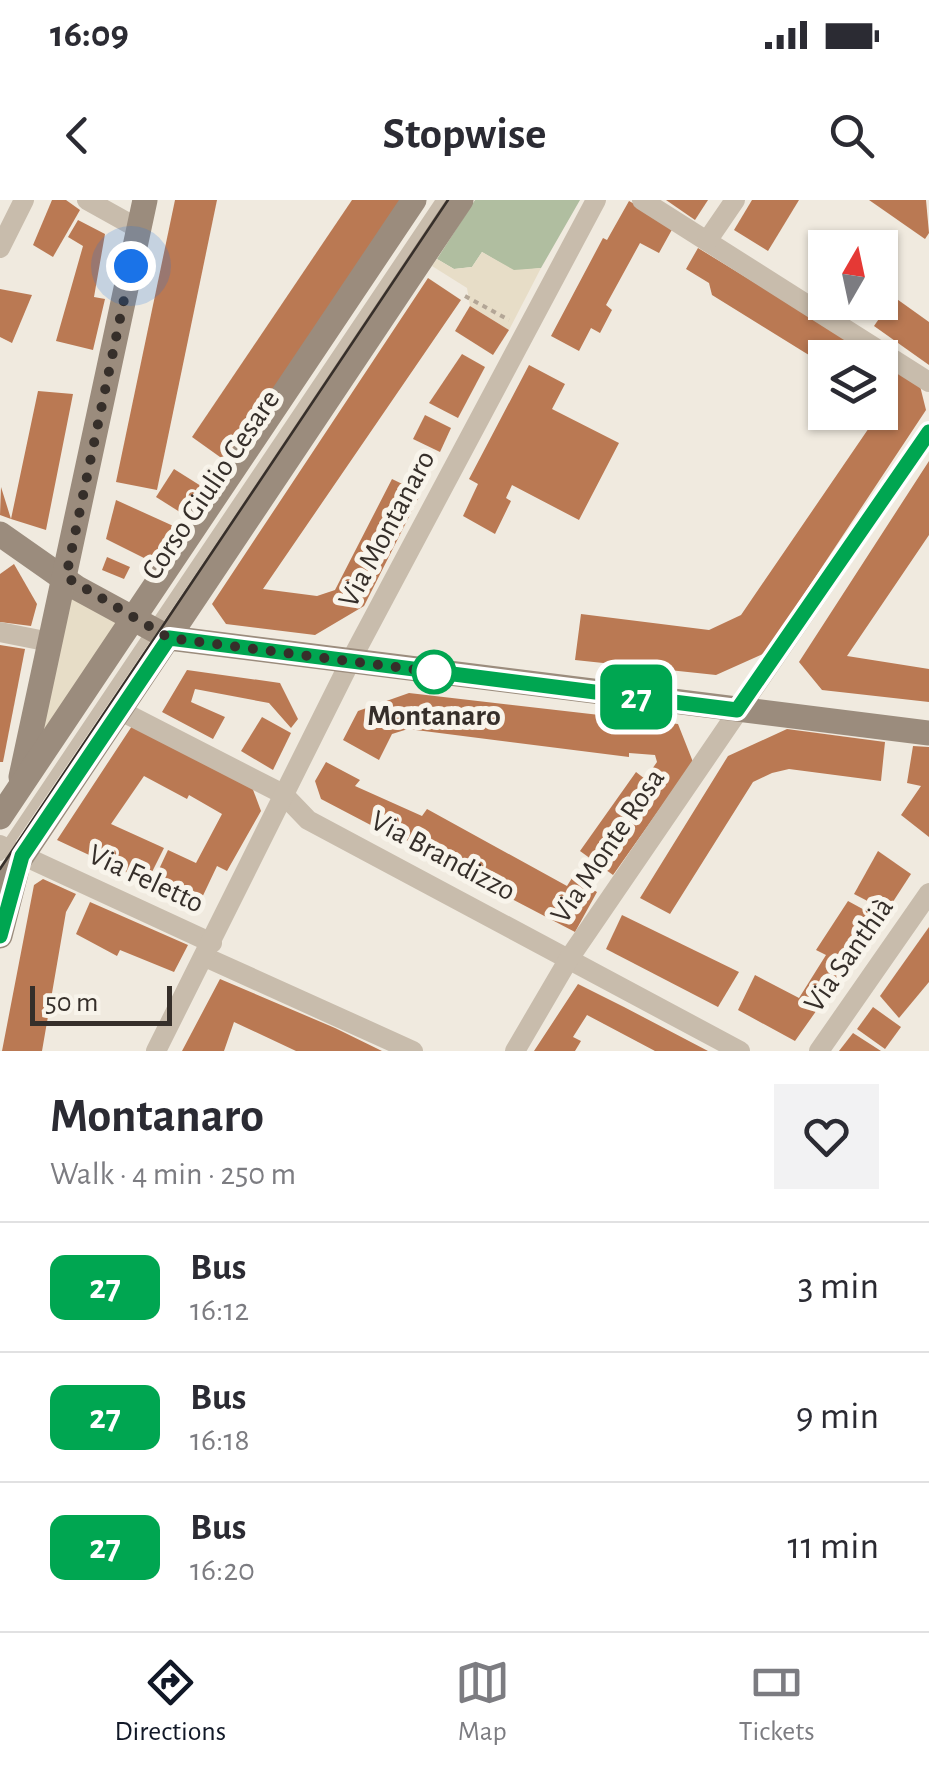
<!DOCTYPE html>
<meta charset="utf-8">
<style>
body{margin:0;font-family:"Alegreya Sans",sans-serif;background:#f2f2f3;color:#2b2b33;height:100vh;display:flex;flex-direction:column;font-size:38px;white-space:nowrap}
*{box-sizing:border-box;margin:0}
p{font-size:32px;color:#7c7c81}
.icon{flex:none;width:55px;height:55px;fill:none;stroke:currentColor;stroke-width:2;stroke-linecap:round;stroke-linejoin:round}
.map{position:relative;height:851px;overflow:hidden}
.panel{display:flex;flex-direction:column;background:#fff;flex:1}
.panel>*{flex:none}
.badge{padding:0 20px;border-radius:15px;font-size:35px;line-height:65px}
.needle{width:65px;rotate:9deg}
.tools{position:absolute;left:808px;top:30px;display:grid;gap:20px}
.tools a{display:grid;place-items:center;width:90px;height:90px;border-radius:0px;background:#fff;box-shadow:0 2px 8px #0004;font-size:50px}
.scale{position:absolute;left:30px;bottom:25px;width:142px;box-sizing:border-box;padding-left:10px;border:5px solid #362f2a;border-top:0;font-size:28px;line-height:35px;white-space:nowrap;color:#362f2a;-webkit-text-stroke:8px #f8f4eb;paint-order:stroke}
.you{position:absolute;width:50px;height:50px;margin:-25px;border:8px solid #fff;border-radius:50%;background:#1a73e8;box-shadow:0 0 0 15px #1a73e833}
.map>.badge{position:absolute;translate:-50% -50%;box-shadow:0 0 0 5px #fff}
.round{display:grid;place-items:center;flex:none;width:105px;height:105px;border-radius:0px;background:#f2f2f3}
.headline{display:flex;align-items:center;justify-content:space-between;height:170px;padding:0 50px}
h1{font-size:48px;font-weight:700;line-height:75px}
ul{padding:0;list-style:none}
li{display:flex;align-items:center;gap:30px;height:130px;padding:0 50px;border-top:2px solid #e1e1e2}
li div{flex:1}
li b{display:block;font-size:38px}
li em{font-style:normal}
li .badge{min-width:110px;font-weight:700;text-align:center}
.status{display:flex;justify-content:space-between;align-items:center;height:70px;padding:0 50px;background:#fff;direction:ltr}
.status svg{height:28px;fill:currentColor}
header{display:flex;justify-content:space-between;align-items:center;height:130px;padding:0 50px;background:#fff;font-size:45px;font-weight:700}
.tabs{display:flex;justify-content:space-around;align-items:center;height:140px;border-top:2px solid #e1e1e2;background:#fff;font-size:28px;color:#7c7c81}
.tabs a{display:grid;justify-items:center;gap:5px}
.tabs .on{color:#111827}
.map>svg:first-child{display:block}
.green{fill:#b0bea0}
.plaza{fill:#e7ddc7}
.building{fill:#ba7953}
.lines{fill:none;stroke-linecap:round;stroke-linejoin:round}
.path{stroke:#b3a696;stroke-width:4;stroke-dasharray:5 5;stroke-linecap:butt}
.lane{stroke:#c8bcac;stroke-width:10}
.street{stroke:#c8bcac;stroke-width:20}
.secondary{stroke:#9b8c7d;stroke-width:25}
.tram{stroke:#362f2a;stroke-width:2.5}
.line-casing{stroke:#fff;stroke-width:22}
.line{stroke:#00a651;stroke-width:15}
.walk{stroke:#362f2a;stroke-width:10;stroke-dasharray:0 18}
.stop-dot{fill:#fff;stroke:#00a651;stroke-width:5}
.labels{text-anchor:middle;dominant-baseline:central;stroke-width:10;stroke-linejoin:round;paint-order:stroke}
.street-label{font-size:30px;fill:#362f2a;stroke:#f8f4eb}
.stop-label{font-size:30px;font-weight:bold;fill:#362f2a;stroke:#f8f4eb}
</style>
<div class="status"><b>16:09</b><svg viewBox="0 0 49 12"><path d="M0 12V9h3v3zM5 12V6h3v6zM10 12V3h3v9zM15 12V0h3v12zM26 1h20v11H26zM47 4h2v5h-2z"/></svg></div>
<header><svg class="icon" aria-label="back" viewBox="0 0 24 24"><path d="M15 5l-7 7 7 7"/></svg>Stopwise<svg class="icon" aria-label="search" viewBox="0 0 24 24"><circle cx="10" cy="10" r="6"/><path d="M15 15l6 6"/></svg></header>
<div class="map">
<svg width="929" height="851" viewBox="0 0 929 851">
<rect width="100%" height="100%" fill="#f0eadf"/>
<path class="green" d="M475 0H580L541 68 514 71 482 52 472 67 454 69 437 59Z"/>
<g class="plaza">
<path d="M482 52 514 70 541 68 509 130 470 106 467 88 432 66 437 59 454 69 472 67Z"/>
<path d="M69 387 129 419 18 591Z"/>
</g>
<g class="building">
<path d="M52 0H66L80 10 53 57 33 45Z"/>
<path d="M175 0H217L157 290 116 282Z"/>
<path d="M352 0H401L227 262 192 237Z"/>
<path d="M666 0H708L695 20Z"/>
<path d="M752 0H799L768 51 734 30Z"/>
<path d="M869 0H926L929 33 925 39Z"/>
<path d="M629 1 674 26 659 53 640 43 606 105 612 110 600 133 591 128 579 151 551 136 603 38 607 40Z"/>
<path d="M78 20 105 34 94 97 105 99 93 150 56 141 83 46 68 37Z"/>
<path d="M698 48 878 158H825V165L712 95 709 83 686 69Z"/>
<path d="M428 78 461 100 263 389 317 396 335 390 392 279 421 293 364 406 315 435 226 424 212 404Z"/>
<path d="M0 89 32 95 12 143 0 137Z"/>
<path d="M894 97 929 122V165L874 126Z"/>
<path d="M828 102H854L846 114Z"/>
<path d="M470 106 509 130 493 155 455 131Z"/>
<path d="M462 154 485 167 458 218 429 203Z"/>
<path d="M880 159 919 182 926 210 765 453 716 475 575 460 581 414 709 430 741 415 886 203 880 199Z"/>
<path d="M529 165 565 184 552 209 619 243 579 320 512 285 506 298 511 301 495 334 463 316 478 284 469 279Z"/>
<path d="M38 191 73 194 46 330 11 319 0 315 1 287 11 319Z"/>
<path d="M425 215 451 228 440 252 413 239Z"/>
<path d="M929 261V335L847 456 929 469V502L822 490 799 462Z"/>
<path d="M174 269 201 286 183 314 156 297Z"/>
<path d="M116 300 180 329 154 363 106 339Z"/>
<path d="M107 357 130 367 124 379 102 370Z"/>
<path d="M14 364 37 404 31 426 0 422V374Z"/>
<path d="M0 445 25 449 3 562H0Z"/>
<path d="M187 470 280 483 298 519 291 528 269 503 195 489 191 502 225 517 213 539 162 512Z"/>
<path d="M409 493 678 524 693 562 613 675 580 651 636 572 645 579 657 562 655 555 629 553V557L408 529 392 534 379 560 343 540 358 511Z"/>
<path d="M262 517 291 533 273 570 241 551Z"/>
<path d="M132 526 252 587 261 611 227 671 217 666 199 704 153 682 168 650 196 663 222 614 189 595 187 599 144 576 111 624 164 648 147 682 57 640Z"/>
<path d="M787 529 885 542 881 581 789 569 772 573 753 582 670 714 640 698 728 556Z"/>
<path d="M913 546 929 547V637L901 615 921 586 907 583Z"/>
<path d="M326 562 360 580 355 586 422 616 427 609 567 686 572 678 597 692 575 732 321 599 315 581Z"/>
<path d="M878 651 911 674 887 711 854 694Z"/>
<path d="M43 679 76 694 66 712 42 851H2L34 685Z"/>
<path d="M848 701 881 719 795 841 738 810 755 775 799 798 826 755 816 750Z"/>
<path d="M90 702 188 745 174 772 120 750 117 756 76 734Z"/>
<path d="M622 715 739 772 718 807 606 749Z"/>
<path d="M929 727V782L899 818 880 796Z"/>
<path d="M220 779 335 828 382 851H296L234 822 224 851H182Z"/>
<path d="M578 784 624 807 708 851H655L587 815 573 837 581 841 575 851H534Z"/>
<path d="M873 807 901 827 885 849 857 829Z"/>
<path d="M853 833 881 851H839Z"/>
</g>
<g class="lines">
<path class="path" d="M465 96 509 120"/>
<path class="lane" d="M0 656 441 0"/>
<g class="street">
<path d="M87 0 139 29"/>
<path d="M642 0 929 182"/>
<path d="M707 41 735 0"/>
<path d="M0 48 24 0"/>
<path d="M0 432 50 442"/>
<path d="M121 511 283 594 308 620 740 851"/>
<path d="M0 645 212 743"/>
<path d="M205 757 413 851"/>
<path d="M156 851 350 462 596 0"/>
<path d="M515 851 570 757 929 232"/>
<path d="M819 851 929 693"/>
</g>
<g class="secondary">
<path d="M0 334 77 388 169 438 929 533"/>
<path d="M21 577 145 0"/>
<path d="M0 617 414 0"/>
<path d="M0 689 461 0"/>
<path d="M0 736 16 673"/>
</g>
<path class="tram" d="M0 669 448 0"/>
</g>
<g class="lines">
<g class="line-casing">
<path id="line" d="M0 736 22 656 169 438 737 510 929 232"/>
</g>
<use href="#line" class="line"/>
<path class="walk" d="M131 66 66 377 169 438 434 472"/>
</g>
<circle class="stop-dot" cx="434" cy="472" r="20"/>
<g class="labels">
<g class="street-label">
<text transform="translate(211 285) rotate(-56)">Corso Giulio Cesare</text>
<text transform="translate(387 329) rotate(-62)">Via Montanaro</text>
<text transform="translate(608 646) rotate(-56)">Via Monte Rosa</text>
<text transform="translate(443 656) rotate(28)">Via Brandizzo</text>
<text transform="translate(146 679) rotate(25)">Via Feletto</text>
<text transform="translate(849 755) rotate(-55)">Via Santhià</text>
</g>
<g class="stop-label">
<text x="434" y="516">Montanaro</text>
</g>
</g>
</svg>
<div class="tools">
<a><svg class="needle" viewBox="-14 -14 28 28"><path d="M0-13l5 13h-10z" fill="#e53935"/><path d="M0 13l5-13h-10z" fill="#7c7c81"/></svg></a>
<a><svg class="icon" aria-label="layers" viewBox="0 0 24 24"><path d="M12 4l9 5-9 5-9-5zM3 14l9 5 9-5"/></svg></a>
</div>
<div class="scale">50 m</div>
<div class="you" style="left:131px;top:66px"></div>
<b class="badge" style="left:636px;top:497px;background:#00a651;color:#fff">27</b>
</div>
<section class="panel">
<div class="headline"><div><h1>Montanaro</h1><p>Walk · 4 min · 250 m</p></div><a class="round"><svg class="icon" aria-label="heart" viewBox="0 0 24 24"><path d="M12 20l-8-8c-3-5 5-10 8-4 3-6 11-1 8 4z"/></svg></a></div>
<ul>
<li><span class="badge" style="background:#00a651;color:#fff">27</span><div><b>Bus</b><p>16:12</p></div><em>3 min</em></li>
<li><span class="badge" style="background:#00a651;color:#fff">27</span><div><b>Bus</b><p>16:18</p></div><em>9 min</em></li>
<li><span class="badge" style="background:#00a651;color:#fff">27</span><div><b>Bus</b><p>16:20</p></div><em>11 min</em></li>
</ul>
</section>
<nav class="tabs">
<a class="on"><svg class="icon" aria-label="directions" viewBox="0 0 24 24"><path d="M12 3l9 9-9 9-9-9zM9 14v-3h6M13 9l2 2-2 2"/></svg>Directions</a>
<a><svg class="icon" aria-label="map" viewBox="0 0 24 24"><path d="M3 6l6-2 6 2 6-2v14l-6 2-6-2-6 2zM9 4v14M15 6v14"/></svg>Map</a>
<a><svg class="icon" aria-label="tickets" viewBox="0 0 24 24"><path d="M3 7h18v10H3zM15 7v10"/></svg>Tickets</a>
</nav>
